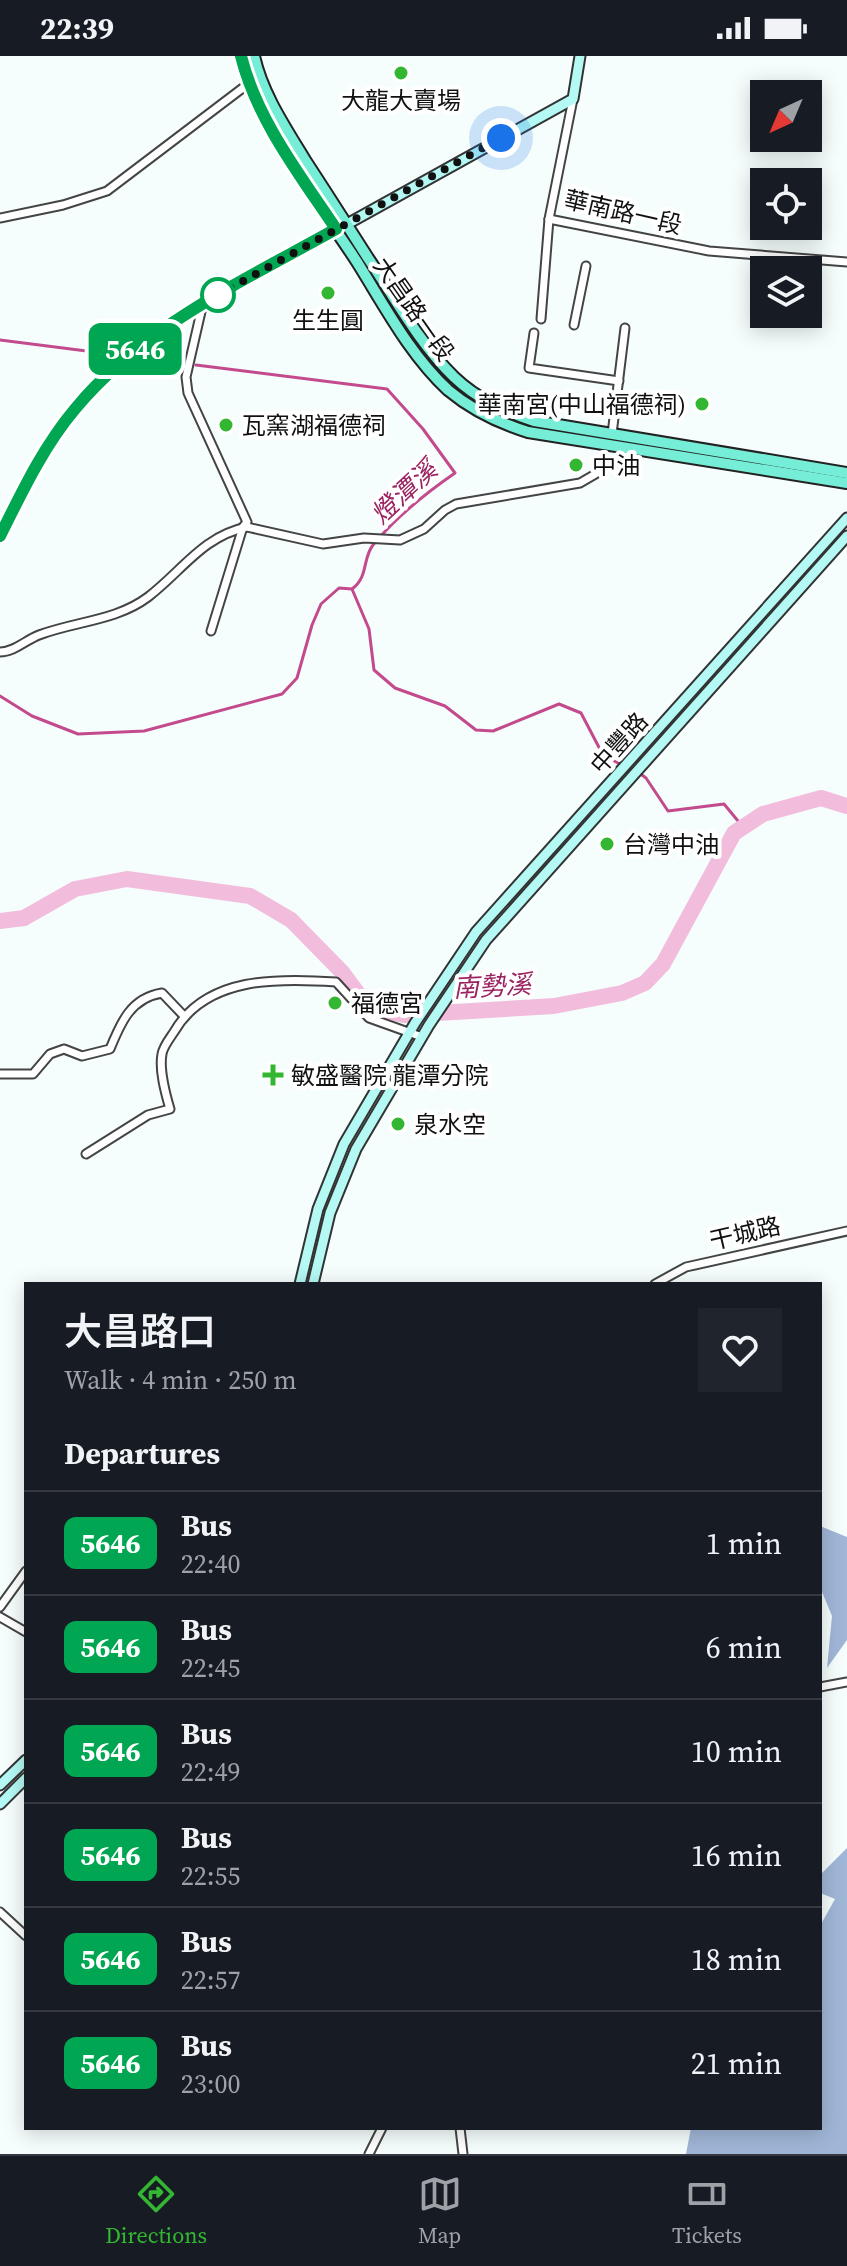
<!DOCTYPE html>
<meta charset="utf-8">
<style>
body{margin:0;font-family:"Source Serif 4","Noto Sans TC",serif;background:#20242c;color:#f1f3f6;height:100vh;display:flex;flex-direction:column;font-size:30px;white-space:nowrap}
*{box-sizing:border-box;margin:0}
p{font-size:26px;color:#9ea1a6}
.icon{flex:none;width:44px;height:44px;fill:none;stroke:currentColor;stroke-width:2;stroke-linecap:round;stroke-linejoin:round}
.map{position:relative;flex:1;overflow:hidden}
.side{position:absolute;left:24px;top:1226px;width:798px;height:848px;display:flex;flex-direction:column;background:#171b24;border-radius:0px;box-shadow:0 4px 20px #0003}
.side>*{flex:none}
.badge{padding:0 16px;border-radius:12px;font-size:28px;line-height:52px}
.needle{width:52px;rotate:224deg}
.tools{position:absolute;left:750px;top:24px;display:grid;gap:16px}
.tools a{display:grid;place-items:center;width:72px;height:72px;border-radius:0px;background:#171b24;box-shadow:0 4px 20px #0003;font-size:40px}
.you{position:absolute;width:40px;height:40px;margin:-20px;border:6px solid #fff;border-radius:50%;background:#1a73e8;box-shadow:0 0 0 12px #1a73e833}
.map>.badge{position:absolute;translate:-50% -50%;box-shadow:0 0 0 4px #fff}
h2{padding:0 40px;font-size:30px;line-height:72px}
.round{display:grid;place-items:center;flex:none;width:84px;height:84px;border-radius:0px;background:#20242c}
.summary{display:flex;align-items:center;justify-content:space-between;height:136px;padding:0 40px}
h1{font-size:38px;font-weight:600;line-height:60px}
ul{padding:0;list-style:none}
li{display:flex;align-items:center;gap:24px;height:104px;padding:0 40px;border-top:2px solid #363941}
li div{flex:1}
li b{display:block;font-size:30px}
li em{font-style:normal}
li .badge{min-width:88px;font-weight:700;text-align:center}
.status{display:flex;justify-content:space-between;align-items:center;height:56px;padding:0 40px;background:#171b24;direction:ltr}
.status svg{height:22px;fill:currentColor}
.tab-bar{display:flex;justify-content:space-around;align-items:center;height:112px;border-top:2px solid #363941;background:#171b24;font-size:22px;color:#9ea1a6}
.tab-bar a{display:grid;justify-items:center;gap:4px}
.tab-bar .selected{color:#33b732}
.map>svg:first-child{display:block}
.forest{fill:#a0b6d7}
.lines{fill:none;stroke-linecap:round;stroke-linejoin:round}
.stream{stroke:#c34a8d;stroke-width:3}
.river{stroke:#f2bddc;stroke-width:16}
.street-casing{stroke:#444;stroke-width:11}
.secondary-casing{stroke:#333;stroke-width:13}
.primary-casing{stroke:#222;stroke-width:14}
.street{stroke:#fff;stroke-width:7}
.secondary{stroke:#b5f9f4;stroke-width:9}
.primary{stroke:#76edd6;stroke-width:10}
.line-casing{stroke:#fff;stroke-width:18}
.line{stroke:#00a651;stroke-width:12}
.walk{stroke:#111;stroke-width:8;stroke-dasharray:0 14.4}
.poi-dot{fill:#33b732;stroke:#fff;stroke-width:3}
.stop-dot{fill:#fff;stroke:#00a651;stroke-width:4}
.labels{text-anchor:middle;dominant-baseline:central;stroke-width:8;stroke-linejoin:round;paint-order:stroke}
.poi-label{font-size:24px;fill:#111;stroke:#fff;text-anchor:start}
.street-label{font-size:24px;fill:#111;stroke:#fff}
.water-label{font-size:26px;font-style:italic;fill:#9a2260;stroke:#fff}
</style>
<div class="status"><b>22:39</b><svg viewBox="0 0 49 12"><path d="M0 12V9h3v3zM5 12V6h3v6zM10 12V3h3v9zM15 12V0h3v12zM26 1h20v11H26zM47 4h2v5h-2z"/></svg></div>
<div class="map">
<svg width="847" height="2098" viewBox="0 0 847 2098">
<rect width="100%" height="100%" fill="#f5fefd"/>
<g class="forest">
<path d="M820 1470 847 1481V1584L827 1612 832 1560 820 1531Z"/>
<path d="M847 1792V2098H686L691 2072H820V1870L835 1843 820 1837V1819Z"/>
</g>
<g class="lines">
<g class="stream">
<path d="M0 284 118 299"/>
<path d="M136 301 182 307"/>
<path d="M196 309 387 333 423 373 455 417C426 437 396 461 373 489 362 503 369 520 352 533L369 573 374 614 395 632 445 650 476 674 493 675 559 648 581 657 603 699 620 708"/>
<path d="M0 640 32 660 78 678 144 675 282 638 297 622 312 569 321 548 339 532 352 533"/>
<path d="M642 719 646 722 668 755 724 748 743 771"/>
</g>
<path class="river" d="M0 865 24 862 75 833 127 823 250 840 291 864 342 916 359 939 379 954 404 959 554 950 622 937 645 927 663 908 734 777 763 758 821 742 847 750"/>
<g class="street-casing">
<g id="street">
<path d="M0 162 63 149 107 135 248 28"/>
<path d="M549 163 709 195 847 206"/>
<path d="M203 247 186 321 188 337 247 466 243 471 211 575"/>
<path d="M541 263 549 163 573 43"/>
<path d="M574 269 586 210"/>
<path d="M534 277 529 312 619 325"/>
<path d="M612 378 625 272"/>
<path d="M0 596C14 596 26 584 39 579 76 565 116 565 148 541 182 515 203 480 247 471L323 488 364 482 400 484 424 473 445 454 456 448 580 427 637 394"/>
<path d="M0 1018H33L50 998 64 993 82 1000 110 993C121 966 131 942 162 937L184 960"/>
<path d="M86 1098 148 1059 170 1053C165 1036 159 1014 162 998 163 991 170 982 174 976 206 920 279 922 336 926L369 962 422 981"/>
<path d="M655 1228 686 1211 847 1175"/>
<path d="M0 1551 26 1515"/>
<path d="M0 1561 26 1576"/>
<path d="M820 1631 847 1626"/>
<path d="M0 1856 26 1880"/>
<path d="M460 2072 463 2098"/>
<path d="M369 2098 382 2072"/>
</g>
</g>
<g class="secondary-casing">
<g id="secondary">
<path d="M0 480C22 437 43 392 74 354 146 267 252 220 349 167 424 126 498 84 573 43L580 0"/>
<path d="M300 1228 318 1153 344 1088 415 967 476 876 847 462"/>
<path d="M313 1228 330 1157 356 1093 429 969 486 884 847 480"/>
<path d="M0 1729 26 1704"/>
<path d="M0 1748 26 1722"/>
</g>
</g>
<g class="primary-casing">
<g id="primary">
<path d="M241 0C259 75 315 141 357 206 384 249 410 299 448 334 472 354 499 367 528 376L847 427"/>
<path d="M254 0C262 37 285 71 305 104 326 136 347 169 368 202 395 242 419 287 454 321 477 343 504 355 534 365L847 417"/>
</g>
</g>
<use href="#street" class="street"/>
<use href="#secondary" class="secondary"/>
<use href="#primary" class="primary"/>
</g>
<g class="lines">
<g class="line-casing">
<path id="line" d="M0 480C22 436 43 391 75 353 144 270 243 225 336 173 300 119 257 64 241 0"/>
</g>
<use href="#line" class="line"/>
<path class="walk" d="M218 239 501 82"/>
</g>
<g class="poi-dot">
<circle cx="401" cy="17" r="8"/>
<circle cx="328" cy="237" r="8"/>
<circle cx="702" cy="348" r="8"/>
<circle cx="226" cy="369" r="8"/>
<circle cx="576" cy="409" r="8"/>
<circle cx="607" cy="788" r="8"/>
<circle cx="335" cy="947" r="8"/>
<path d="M269 1007h8v8h8v8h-8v8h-8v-8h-8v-8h8z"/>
<circle cx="398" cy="1068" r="8"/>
</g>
<circle class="stop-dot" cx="218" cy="239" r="16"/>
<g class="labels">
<g class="poi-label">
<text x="401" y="44" text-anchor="middle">大龍大賣場</text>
<text x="328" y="264" text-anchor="middle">生生圓</text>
<text x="686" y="348" text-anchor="end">華南宮(中山福德祠)</text>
<text x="242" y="369">瓦窯湖福德祠</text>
<text x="592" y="409">中油</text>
<text x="623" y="788">台灣中油</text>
<text x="351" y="947">福德宮</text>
<text x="291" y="1019">敏盛醫院 龍潭分院</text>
<text x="414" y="1068">泉水空</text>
</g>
<g class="street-label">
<text transform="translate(623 156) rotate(13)">華南路一段</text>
<text transform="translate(414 253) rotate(55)">大昌路一段</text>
<text transform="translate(619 687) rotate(-48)">中豐路</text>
<text transform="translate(745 1177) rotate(-13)">干城路</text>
</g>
<g class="water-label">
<text transform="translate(404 436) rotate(-43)">燈潭溪</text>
<text transform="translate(492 930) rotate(-3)">南勢溪</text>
</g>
</g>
</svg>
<div class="tools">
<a><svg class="needle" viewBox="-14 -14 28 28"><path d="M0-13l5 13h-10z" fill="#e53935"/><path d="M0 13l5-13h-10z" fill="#9ea1a6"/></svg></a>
<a><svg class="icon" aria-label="locate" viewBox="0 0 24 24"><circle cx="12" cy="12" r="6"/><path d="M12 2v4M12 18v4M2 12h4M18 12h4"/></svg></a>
<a><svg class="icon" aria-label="layers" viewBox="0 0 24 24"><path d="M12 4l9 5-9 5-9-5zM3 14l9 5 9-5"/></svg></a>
</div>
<div class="you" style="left:501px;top:82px"></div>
<b class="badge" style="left:135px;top:293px;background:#00a651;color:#fff">5646</b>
<section class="side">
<div class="summary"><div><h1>大昌路口</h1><p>Walk · 4 min · 250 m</p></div><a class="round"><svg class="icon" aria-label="heart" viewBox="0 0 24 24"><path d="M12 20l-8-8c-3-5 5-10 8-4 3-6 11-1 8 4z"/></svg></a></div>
<h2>Departures</h2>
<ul>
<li><span class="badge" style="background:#00a651;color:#fff">5646</span><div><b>Bus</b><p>22:40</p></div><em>1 min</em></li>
<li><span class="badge" style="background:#00a651;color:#fff">5646</span><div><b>Bus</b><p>22:45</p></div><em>6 min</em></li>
<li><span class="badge" style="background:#00a651;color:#fff">5646</span><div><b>Bus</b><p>22:49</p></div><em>10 min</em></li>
<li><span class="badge" style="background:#00a651;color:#fff">5646</span><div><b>Bus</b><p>22:55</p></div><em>16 min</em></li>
<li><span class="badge" style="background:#00a651;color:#fff">5646</span><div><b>Bus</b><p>22:57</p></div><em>18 min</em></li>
<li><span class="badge" style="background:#00a651;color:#fff">5646</span><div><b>Bus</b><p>23:00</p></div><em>21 min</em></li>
</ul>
</section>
</div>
<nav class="tab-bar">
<a class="selected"><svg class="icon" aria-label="directions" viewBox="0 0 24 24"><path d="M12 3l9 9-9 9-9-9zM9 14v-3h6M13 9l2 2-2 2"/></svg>Directions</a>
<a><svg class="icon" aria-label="map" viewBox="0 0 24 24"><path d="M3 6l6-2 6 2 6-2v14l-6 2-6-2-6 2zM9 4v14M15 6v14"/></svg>Map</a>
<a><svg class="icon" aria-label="tickets" viewBox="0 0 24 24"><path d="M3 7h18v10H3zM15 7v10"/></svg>Tickets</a>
</nav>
